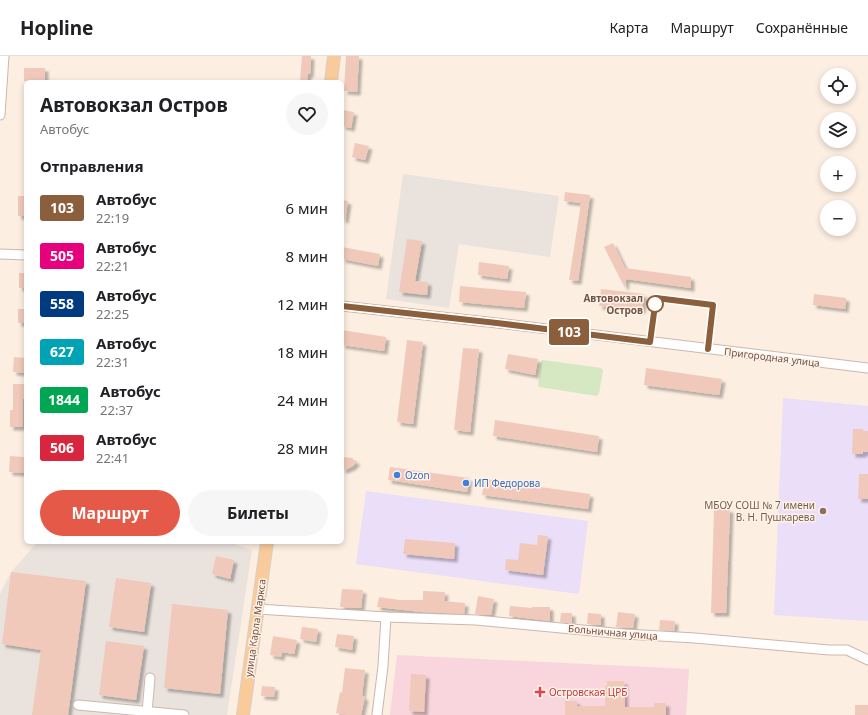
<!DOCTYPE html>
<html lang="ru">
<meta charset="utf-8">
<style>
body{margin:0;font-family:"Noto Sans",sans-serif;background:#f6f6f6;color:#202124;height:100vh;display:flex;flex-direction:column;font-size:15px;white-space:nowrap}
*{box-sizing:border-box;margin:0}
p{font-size:13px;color:#757577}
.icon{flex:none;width:22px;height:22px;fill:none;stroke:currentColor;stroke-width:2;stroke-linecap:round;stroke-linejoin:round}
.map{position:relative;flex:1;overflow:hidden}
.drawer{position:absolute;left:24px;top:24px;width:320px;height:464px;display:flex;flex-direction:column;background:#fff;border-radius:6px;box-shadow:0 2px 6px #0003}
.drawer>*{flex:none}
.badge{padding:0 8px;border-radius:3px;font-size:14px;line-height:26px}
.controls{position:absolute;left:820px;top:12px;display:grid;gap:8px}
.controls a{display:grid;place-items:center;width:36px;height:36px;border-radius:50%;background:#fff;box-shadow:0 2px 6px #0003;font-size:20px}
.map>.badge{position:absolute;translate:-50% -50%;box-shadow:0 0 0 2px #fff}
h2{padding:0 16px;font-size:15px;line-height:36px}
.round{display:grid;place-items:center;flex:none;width:42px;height:42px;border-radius:21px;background:#f6f6f6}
.summary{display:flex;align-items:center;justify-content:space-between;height:68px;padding:0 16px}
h1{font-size:19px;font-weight:700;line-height:30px}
.button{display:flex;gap:8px;margin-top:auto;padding:8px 16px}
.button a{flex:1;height:46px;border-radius:24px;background:#e45948;color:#fff;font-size:16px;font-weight:700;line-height:46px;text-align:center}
.button a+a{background:#f6f6f6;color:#202124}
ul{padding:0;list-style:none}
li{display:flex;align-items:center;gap:12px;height:48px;padding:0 16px}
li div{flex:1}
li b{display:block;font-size:15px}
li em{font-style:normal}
li .badge{min-width:44px;font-weight:700;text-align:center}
header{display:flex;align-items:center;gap:24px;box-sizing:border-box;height:56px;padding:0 20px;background:#fff;border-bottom:1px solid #e0e0e0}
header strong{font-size:19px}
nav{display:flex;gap:22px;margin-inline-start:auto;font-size:14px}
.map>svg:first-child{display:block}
.industrial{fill:#eae2dd}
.education{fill:#ebdef8}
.medical{fill:#f9d5dd}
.green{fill:#d5e8c1}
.building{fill:#f0c9ba;filter:url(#shadow)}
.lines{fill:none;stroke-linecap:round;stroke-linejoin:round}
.minor-casing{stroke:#ceb7ac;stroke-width:11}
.major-casing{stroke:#d8cfcc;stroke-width:14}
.minor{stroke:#fff;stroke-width:9}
.major{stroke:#f9cb9b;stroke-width:12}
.line-casing{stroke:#fff;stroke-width:9}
.line{stroke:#8b5e3c;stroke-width:6}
.stop-dot{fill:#fff;stroke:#8b5e3c;stroke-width:2}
.shop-dot{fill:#3f7fe0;stroke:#fff3e7;stroke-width:1.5}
.education-dot{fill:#8d6e63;stroke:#fff3e7;stroke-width:1.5}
.health-dot{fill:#e0444e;stroke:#fff3e7;stroke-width:1.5}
.labels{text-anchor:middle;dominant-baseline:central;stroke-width:3;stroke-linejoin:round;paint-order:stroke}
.stop-label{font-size:10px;font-weight:bold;fill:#725349;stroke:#fff3e7;text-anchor:end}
.street-label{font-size:10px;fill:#725349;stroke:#fff3e7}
.shop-label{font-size:10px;fill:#366cbe;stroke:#fff3e7;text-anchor:start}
.education-label{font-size:10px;fill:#785e54;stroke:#fff3e7;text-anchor:end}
.health-label{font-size:10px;fill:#be3a42;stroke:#fff3e7;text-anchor:start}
</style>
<header>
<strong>Hopline</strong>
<nav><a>Карта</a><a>Маршрут</a><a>Сохранённые</a></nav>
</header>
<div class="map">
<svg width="868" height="659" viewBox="0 0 868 659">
<defs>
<filter id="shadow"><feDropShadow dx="3.5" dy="3.5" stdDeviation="1" flood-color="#0004"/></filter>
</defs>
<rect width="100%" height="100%" fill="#fceee1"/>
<g class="industrial">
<path d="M403 118 559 140 550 201 459 188 449 252 386 243Z"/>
<path d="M38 486H229L252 494 227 659H0V538L11 516Z"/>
</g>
<g class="education">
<path d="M783 342 868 350V565L774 559Z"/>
<path d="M366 435 588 465 579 538 356 508Z"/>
</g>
<path class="medical" d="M397 599 689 613 686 659H390Z"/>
<path class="green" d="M543 304 601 312 603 314 599 337 597 340 539 331 538 329 541 305Z"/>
<g class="building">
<path d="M302 0H311L310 18H308L307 26H300Z"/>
<path d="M346 0H359L357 36 344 35Z"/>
<path d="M24 12H45V26L24 25Z"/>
<path d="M342 54 354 56 351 72 342 70Z"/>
<path d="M355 87 369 90 365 104 352 101Z"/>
<path d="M565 136 590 139 578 225 569 224 581 147 564 145Z"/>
<rect x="18" y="140" width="8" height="20"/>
<path d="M342 144 348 145 345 164 342 163Z"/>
<path d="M407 183 422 185 415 225 428 226 427 239 399 236Z"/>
<path d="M613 187 625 212 691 221V232L626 223 625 232 604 191Z"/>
<path d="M342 191 380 198 378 210 342 203Z"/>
<path d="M479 206 509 210 507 223 478 219Z"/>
<rect x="19" y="217" width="7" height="15"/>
<path d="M460 230 526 236 524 252 459 246Z"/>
<path d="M601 233 644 238 642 254 599 250Z"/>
<path d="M814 238 846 242 845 253 813 249Z"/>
<rect x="18" y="253" width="8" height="14"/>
<path d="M342 274 386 281 384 295 342 289Z"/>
<path d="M407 284 423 286 413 368 397 366Z"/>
<path d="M463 292 479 293 470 376 454 374Z"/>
<path d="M508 298 538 303 535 319 505 313Z"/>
<path d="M14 301 26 302V317L13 316Z"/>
<path d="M646 312 722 323 719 339 644 329Z"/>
<path d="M13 328H26V343H23V371H10V354H13Z"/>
<path d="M495 364 599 380 597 396 493 380Z"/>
<path d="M853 373H863V375H868V396H863V398H852Z"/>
<path d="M10 400 24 401V417L9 416Z"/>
<path d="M342 401 353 402V404L357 405 353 410 347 413 342 414Z"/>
<path d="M390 411 469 422 467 436 388 424Z"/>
<path d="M859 418H868V443H858Z"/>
<path d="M485 423 590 438 588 453 482 439Z"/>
<path d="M714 453H730L726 557H711Z"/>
<path d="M538 479 548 480 543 519 505 514 506 503 518 504 520 487 537 489Z"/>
<path d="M405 483 455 487 454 503 403 498Z"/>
<path d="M216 500 234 504 230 523 212 518Z"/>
<path d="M11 516 86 525 68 659H32L41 594 2 588Z"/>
<path d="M116 522 151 527 144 576 109 571Z"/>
<path d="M342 533 363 534 361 552 340 551Z"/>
<path d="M423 535 445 536 444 545 465 547 464 558 422 556 377 551 379 541 400 544H423Z"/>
<path d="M478 540 494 543 491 559 475 558Z"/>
<path d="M172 548 228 554 220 638 164 632Z"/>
<path d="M510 550 532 552V551H550V565L509 560Z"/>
<path d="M618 556 635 558 633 572 616 571Z"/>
<path d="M561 557H572V567L560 566Z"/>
<path d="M588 557 601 558V569L587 568Z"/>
<path d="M660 564 675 565 674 575 659 574Z"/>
<path d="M302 571 318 573 316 586 300 583Z"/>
<path d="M337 578 354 580 352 594 335 591Z"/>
<path d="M273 580 297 584 294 598 282 596 281 601 270 599Z"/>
<path d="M106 585 144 590 136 644 99 639Z"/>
<path d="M345 612 365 614 362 640 365 641 361 659H347L336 657 340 636 342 637Z"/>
<path d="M411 618 426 619 424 656 409 655Z"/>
<path d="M607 625H624L625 651H654V647H666V659H565V645H577V650H605V630H607Z"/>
<path d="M262 630 275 631 274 641 261 640Z"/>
<rect x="855" y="649" width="13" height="10"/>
</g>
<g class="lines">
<g class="minor-casing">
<g id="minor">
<path d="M0 59 4 0"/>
<path d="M0 198 26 199"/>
<path d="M342 250 497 267 868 312"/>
<path d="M257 553 386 561 476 564 625 578 695 582 829 594H847L868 604"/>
<path d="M78 649 184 659"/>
<path d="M147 656 150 622"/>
<path d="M377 659 383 610 386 561"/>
</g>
</g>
<g class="major-casing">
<g id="major">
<path d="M331 26 334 0"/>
<path d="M243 659 267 486"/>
</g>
</g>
<use href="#minor" class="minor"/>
<use href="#major" class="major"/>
</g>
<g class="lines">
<g class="line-casing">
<path id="line" d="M342 250 497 267 650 286 656 242 713 249 708 293"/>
</g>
<use href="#line" class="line"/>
</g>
<circle class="stop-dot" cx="655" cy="248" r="8"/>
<g class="shop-dot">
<circle cx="397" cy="419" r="4"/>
<circle cx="466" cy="427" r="4"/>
</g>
<circle class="education-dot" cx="823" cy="455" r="4"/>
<path class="health-dot" d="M538 630h4v4h4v4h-4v4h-4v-4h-4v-4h4z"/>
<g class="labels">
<g class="stop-label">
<text x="643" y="242">Автовокзал<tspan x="643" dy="12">Остров</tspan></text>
</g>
<g class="street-label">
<text transform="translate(772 301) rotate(7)">Пригородная улица</text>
<text transform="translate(255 572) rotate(-82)">улица Карла Маркса</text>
<text transform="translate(613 576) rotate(5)">Больничная улица</text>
</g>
<g class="shop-label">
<text x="405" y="419">Ozon</text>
<text x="474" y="427">ИП Федорова</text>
</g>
<g class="education-label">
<text x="815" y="449">МБОУ СОШ № 7 имени<tspan x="815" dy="12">В. Н. Пушкарева</tspan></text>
</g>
<g class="health-label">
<text x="549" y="636">Островская ЦРБ</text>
</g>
</g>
</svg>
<div class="controls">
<a><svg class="icon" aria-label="locate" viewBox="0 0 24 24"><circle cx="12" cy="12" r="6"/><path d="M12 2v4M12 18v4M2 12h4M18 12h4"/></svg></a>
<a><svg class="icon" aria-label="layers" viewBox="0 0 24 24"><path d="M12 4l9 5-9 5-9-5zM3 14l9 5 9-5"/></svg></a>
<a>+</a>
<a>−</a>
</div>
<b class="badge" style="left:569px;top:276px;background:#8b5e3c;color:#fff">103</b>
<section class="drawer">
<div class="summary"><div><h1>Автовокзал Остров</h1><p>Автобус</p></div><a class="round"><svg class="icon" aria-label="heart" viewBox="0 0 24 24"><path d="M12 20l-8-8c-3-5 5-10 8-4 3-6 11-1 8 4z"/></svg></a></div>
<h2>Отправления</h2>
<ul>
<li><span class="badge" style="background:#8b5e3c;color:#fff">103</span><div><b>Автобус</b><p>22:19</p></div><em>6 мин</em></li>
<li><span class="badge" style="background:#e6007e;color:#fff">505</span><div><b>Автобус</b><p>22:21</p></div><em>8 мин</em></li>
<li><span class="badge" style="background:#003b80;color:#fff">558</span><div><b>Автобус</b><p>22:25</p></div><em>12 мин</em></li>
<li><span class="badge" style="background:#00a3b4;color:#fff">627</span><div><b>Автобус</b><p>22:31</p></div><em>18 мин</em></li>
<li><span class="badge" style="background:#00a651;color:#fff">1844</span><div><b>Автобус</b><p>22:37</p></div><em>24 мин</em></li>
<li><span class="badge" style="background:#d7263d;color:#fff">506</span><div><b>Автобус</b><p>22:41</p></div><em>28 мин</em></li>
</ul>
<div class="button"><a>Маршрут</a><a>Билеты</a></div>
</section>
</div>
